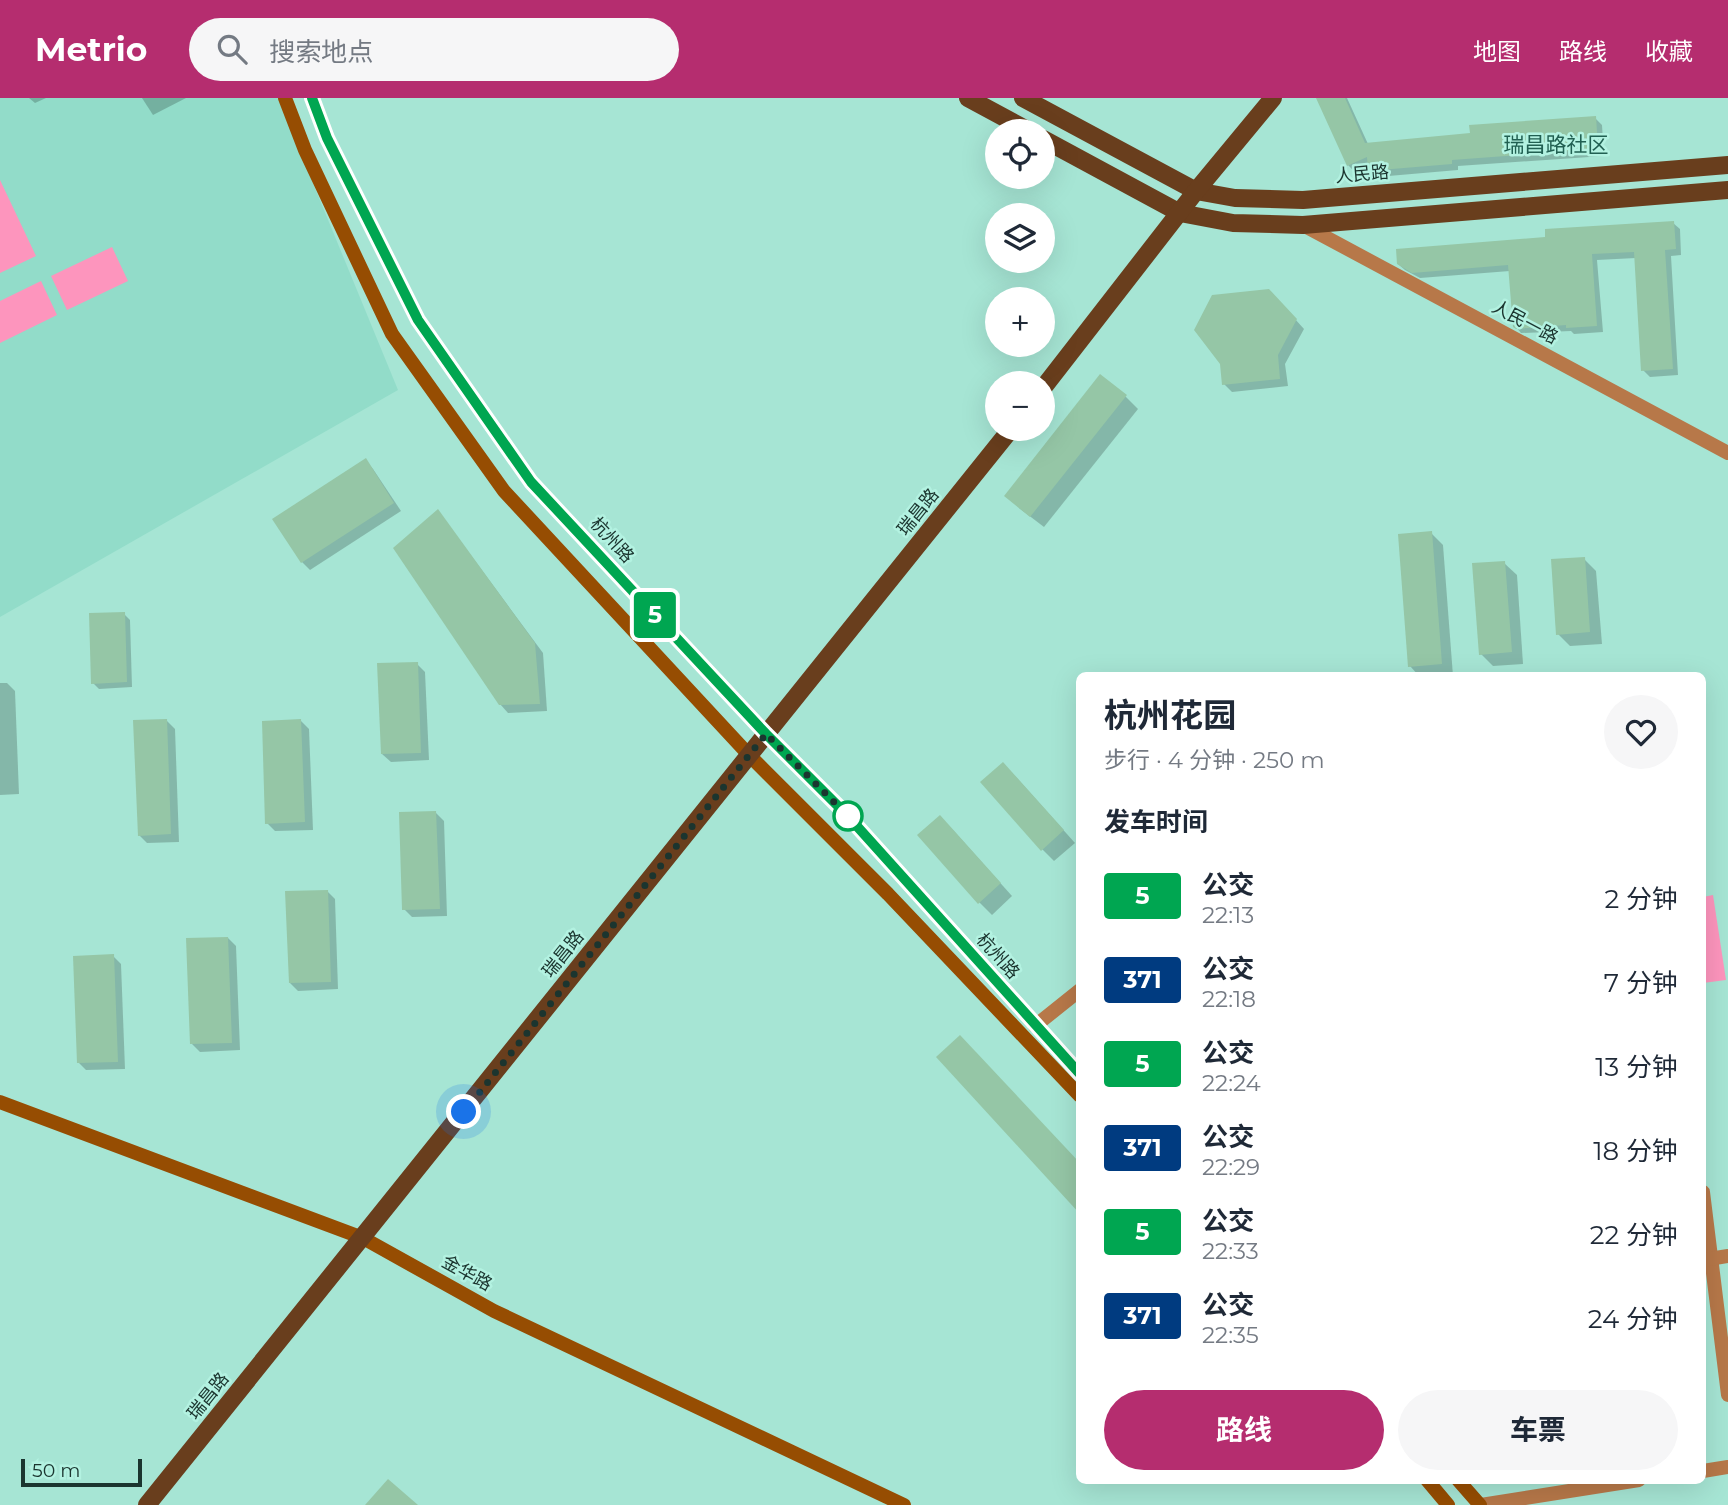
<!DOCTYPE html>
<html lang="zh">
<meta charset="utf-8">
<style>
body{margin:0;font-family:Montserrat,"Noto Sans SC",sans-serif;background:#f6f6f7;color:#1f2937;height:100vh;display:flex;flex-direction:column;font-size:26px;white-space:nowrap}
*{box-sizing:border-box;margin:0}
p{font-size:23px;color:#747a83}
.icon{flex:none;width:38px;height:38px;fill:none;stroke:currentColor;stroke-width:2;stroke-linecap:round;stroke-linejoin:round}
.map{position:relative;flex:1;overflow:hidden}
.side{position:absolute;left:1076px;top:574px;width:630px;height:812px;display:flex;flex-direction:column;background:#fff;border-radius:10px;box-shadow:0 7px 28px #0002}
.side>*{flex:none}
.badge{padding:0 14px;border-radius:5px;font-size:24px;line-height:46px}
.tools{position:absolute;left:985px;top:21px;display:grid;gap:14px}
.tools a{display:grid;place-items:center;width:70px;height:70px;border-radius:50%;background:#fff;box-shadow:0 7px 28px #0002;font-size:35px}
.scale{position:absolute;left:21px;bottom:18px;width:121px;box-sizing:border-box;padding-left:7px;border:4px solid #1b352f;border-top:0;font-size:19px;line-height:24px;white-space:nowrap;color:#1b352f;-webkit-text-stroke:5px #b3f2e1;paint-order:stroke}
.you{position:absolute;width:35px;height:35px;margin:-18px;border:5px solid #fff;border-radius:50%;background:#1a73e8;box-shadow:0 0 0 10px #1a73e833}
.map>.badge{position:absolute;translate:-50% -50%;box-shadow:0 0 0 4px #fff}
h2{padding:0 28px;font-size:26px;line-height:63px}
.round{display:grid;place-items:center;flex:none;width:74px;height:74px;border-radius:37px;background:#f6f6f7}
.summary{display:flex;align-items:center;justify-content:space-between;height:119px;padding:0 28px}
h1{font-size:33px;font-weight:700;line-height:52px}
.primary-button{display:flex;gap:14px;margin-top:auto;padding:14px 28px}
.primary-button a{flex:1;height:80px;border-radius:42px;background:#b52d6f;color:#fff;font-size:28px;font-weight:700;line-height:80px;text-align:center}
.primary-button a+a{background:#f6f6f7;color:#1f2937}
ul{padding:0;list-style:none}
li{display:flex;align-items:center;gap:21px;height:84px;padding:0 28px}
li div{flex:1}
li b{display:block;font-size:26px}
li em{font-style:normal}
li .badge{min-width:77px;font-weight:700;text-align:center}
header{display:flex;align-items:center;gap:42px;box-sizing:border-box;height:98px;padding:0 35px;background:#b52d6f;color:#fff}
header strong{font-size:33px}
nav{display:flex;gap:38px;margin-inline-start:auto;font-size:24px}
.search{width:490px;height:63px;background:#f6f6f7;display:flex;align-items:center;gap:18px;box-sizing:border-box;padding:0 24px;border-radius:38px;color:#747a83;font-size:26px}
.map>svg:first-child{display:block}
.built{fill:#92dcc9}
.green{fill:#fd95bd}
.shadow{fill:#0003}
.building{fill:#95c6a6}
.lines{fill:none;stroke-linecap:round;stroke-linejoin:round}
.minor{stroke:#b77849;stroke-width:14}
.tertiary{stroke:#b77849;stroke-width:14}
.secondary{stroke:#964d02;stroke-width:14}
.primary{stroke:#693e1d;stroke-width:18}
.line-casing{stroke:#fff;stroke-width:16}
.line{stroke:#00a651;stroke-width:10}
.walk{stroke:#1b352f;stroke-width:7;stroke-dasharray:0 12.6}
.stop-dot{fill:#fff;stroke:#00a651;stroke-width:3.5}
.labels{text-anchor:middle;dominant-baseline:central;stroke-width:5;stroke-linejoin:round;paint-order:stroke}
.street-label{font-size:18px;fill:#1b352f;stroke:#b3f2e1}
.quarter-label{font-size:21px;fill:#216052;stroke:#b3f2e1}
</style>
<header>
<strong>Metrio</strong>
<div class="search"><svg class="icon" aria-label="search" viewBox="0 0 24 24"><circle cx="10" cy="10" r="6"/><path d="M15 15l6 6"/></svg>搜索地点</div>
<nav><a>地图</a><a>路线</a><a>收藏</a></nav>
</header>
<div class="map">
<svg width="1728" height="1407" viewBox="0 0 1728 1407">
<rect width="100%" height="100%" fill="#a6e5d4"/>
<path class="built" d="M0 0H278L398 292 0 519Z"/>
<g class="green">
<path d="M0 82 36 158 0 175Z"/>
<path d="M112 149 128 183 67 212 51 178Z"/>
<path d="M41 183 57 217 0 245V203Z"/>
<path d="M1713 797 1726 882 1703 885V799Z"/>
</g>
<g class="shadow">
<path d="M29 0H46L35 5Z"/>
<path d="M142 0H186L153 17Z"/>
<path d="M1318 0H1347L1368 46 1472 37 1595 20 1602 27 1604 58 1458 68V72L1377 79 1370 72V67L1355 74 1348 67Z"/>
<path d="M1673 125 1680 131 1681 157 1671 158 1678 277 1650 279 1643 272 1636 160 1597 162 1603 234 1574 236 1571 233 1521 235 1515 228 1510 173 1420 180 1405 172 1398 166 1547 140Z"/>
<path d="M1277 201 1304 231 1285 266 1288 288 1232 294 1224 286Z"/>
<path d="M1125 298 1138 311 1044 429 1019 410Z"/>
<path d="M366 363 373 371 401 413 310 472 302 464 275 422Z"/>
<path d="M438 413 543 555 547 613 508 615 500 606Z"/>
<path d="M1431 435 1443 447 1453 578H1419L1410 568Z"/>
<path d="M1584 461 1596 473 1602 546 1570 548 1558 536Z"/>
<path d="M1504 465 1517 477 1523 566 1493 568 1481 556Z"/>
<path d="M124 516 130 522 132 589 99 591 93 585Z"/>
<path d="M417 566 425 574 429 662 391 664 382 656Z"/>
<path d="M0 585H7L15 593 19 696 0 697Z"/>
<path d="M167 623 175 631 179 744 147 745 139 737Z"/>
<path d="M301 623 309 631 313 732 275 733 267 725Z"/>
<path d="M1015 678 1075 745 1054 763 1042 751Z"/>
<path d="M436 715 444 723 447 818 412 819 404 811Z"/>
<path d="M952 731 1012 798 992 817 979 804Z"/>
<path d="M327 793 335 801 338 891 298 893 290 885Z"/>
<path d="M228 840 236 848 240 952 200 954 192 946Z"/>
<path d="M113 858 121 866 125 971 86 972 78 964Z"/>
</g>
<g class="building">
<path d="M1316 0H1345L1365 45 1470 35 1469 27 1596 18 1598 51 1452 62V66L1368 73 1367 59 1347 68Z"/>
<path d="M1674 123 1676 151 1665 152 1673 271 1641 273 1634 154 1592 156 1597 228 1566 230V227L1516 231 1513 229 1508 167 1412 175 1397 166 1396 151 1545 139V131Z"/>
<path d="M1269 191 1297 221 1278 257 1280 281 1222 287 1220 266 1194 232 1212 197Z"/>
<path d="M1100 276 1127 297 1030 419 1004 398Z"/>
<path d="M366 360 394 405 301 465 272 421Z"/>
<path d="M438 411 535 545 540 606 499 607 393 450Z"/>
<path d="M1432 433 1442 566 1408 569 1398 436Z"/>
<path d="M1585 459 1590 534 1556 537 1551 461Z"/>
<path d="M1505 463 1512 554 1479 557 1472 465Z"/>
<path d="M125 514 127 584 91 586 89 515Z"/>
<path d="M418 564 421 655 381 656 377 565Z"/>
<path d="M167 621 171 736 138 738 133 622Z"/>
<path d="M301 621 305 724 265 726 262 623Z"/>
<path d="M1003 664 1064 732 1041 753 980 684Z"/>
<path d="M436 713 440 811 402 812 399 714Z"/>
<path d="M940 717 1001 785 978 806 917 737Z"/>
<path d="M328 792 331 884 289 885 285 793Z"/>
<path d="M228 839 232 945 190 946 186 840Z"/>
<path d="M114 856 118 964 77 965 73 858Z"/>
<path d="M960 937 1080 1065V1116L936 959Z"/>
<path d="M388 1381 418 1407H365Z"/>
</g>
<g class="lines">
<g class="minor">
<path d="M1035 928 1080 892"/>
<path d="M1703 1094 1728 1297"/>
</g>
<g class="tertiary">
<path d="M1303 127 1728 355"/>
<path d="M1703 1162 1728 1158"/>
<path d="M1703 1373 1728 1369"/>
<path d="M1481 1407 1639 1382"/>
</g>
<g class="secondary">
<path d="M285 0 305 52 392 236 504 393 749 657 888 796 1080 998"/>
<path d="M312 0 327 40 418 222 531 384 766 636 846 716 1080 976"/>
<path d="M0 1004 363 1140 494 1213 904 1407"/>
<path d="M1427 1382 1448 1407"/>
<path d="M1458 1382 1480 1407"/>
</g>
<g class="primary">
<path d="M968 0 1029 33"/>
<path d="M1023 0 1196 93 1235 100 1303 102 1728 67"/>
<path d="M1043 41 1180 115 1233 125 1303 127 1728 92"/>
<path d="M1043 290 1196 93 1273 0"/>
<path d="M147 1407 1011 331"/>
</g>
</g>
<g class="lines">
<g class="line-casing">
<path id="line" d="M312 0 327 40 418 222 531 384 766 636 846 716 1080 976"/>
</g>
<use href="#line" class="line"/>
<path class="walk" d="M464 1014 766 636 848 718"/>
</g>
<circle class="stop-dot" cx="848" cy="718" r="14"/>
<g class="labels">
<g class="street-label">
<text transform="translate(1362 76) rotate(-5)">人民路</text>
<text transform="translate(1525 224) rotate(28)">人民一路</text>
<text transform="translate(918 414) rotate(-51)">瑞昌路</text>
<text transform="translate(612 442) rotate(47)">杭州路</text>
<text transform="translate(563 856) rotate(-51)">瑞昌路</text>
<text transform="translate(998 858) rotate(48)">杭州路</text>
<text transform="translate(467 1175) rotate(29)">金华路</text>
<text transform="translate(208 1298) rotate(-51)">瑞昌路</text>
</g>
<g class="quarter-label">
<text x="1556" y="46">瑞昌路社区</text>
</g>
</g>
</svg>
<div class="tools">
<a><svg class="icon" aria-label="locate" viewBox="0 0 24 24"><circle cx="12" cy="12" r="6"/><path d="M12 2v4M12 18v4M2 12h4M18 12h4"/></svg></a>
<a><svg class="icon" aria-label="layers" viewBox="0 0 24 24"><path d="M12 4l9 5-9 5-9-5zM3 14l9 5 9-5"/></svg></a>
<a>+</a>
<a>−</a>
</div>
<div class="scale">50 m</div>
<div class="you" style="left:464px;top:1014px"></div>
<b class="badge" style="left:655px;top:517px;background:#00a651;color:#fff">5</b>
<section class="side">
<div class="summary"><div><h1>杭州花园</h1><p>步行 · 4 分钟 · 250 m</p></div><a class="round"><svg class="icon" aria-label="heart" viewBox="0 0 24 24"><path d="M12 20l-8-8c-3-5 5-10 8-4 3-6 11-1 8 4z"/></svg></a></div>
<h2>发车时间</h2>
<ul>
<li><span class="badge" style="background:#00a651;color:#fff">5</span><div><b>公交</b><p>22:13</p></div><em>2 分钟</em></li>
<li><span class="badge" style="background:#003b80;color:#fff">371</span><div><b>公交</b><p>22:18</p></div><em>7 分钟</em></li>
<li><span class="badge" style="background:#00a651;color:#fff">5</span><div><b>公交</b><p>22:24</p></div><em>13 分钟</em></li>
<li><span class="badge" style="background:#003b80;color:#fff">371</span><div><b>公交</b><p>22:29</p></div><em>18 分钟</em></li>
<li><span class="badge" style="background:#00a651;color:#fff">5</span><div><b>公交</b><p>22:33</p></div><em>22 分钟</em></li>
<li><span class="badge" style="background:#003b80;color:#fff">371</span><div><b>公交</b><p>22:35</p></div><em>24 分钟</em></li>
</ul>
<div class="primary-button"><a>路线</a><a>车票</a></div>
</section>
</div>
